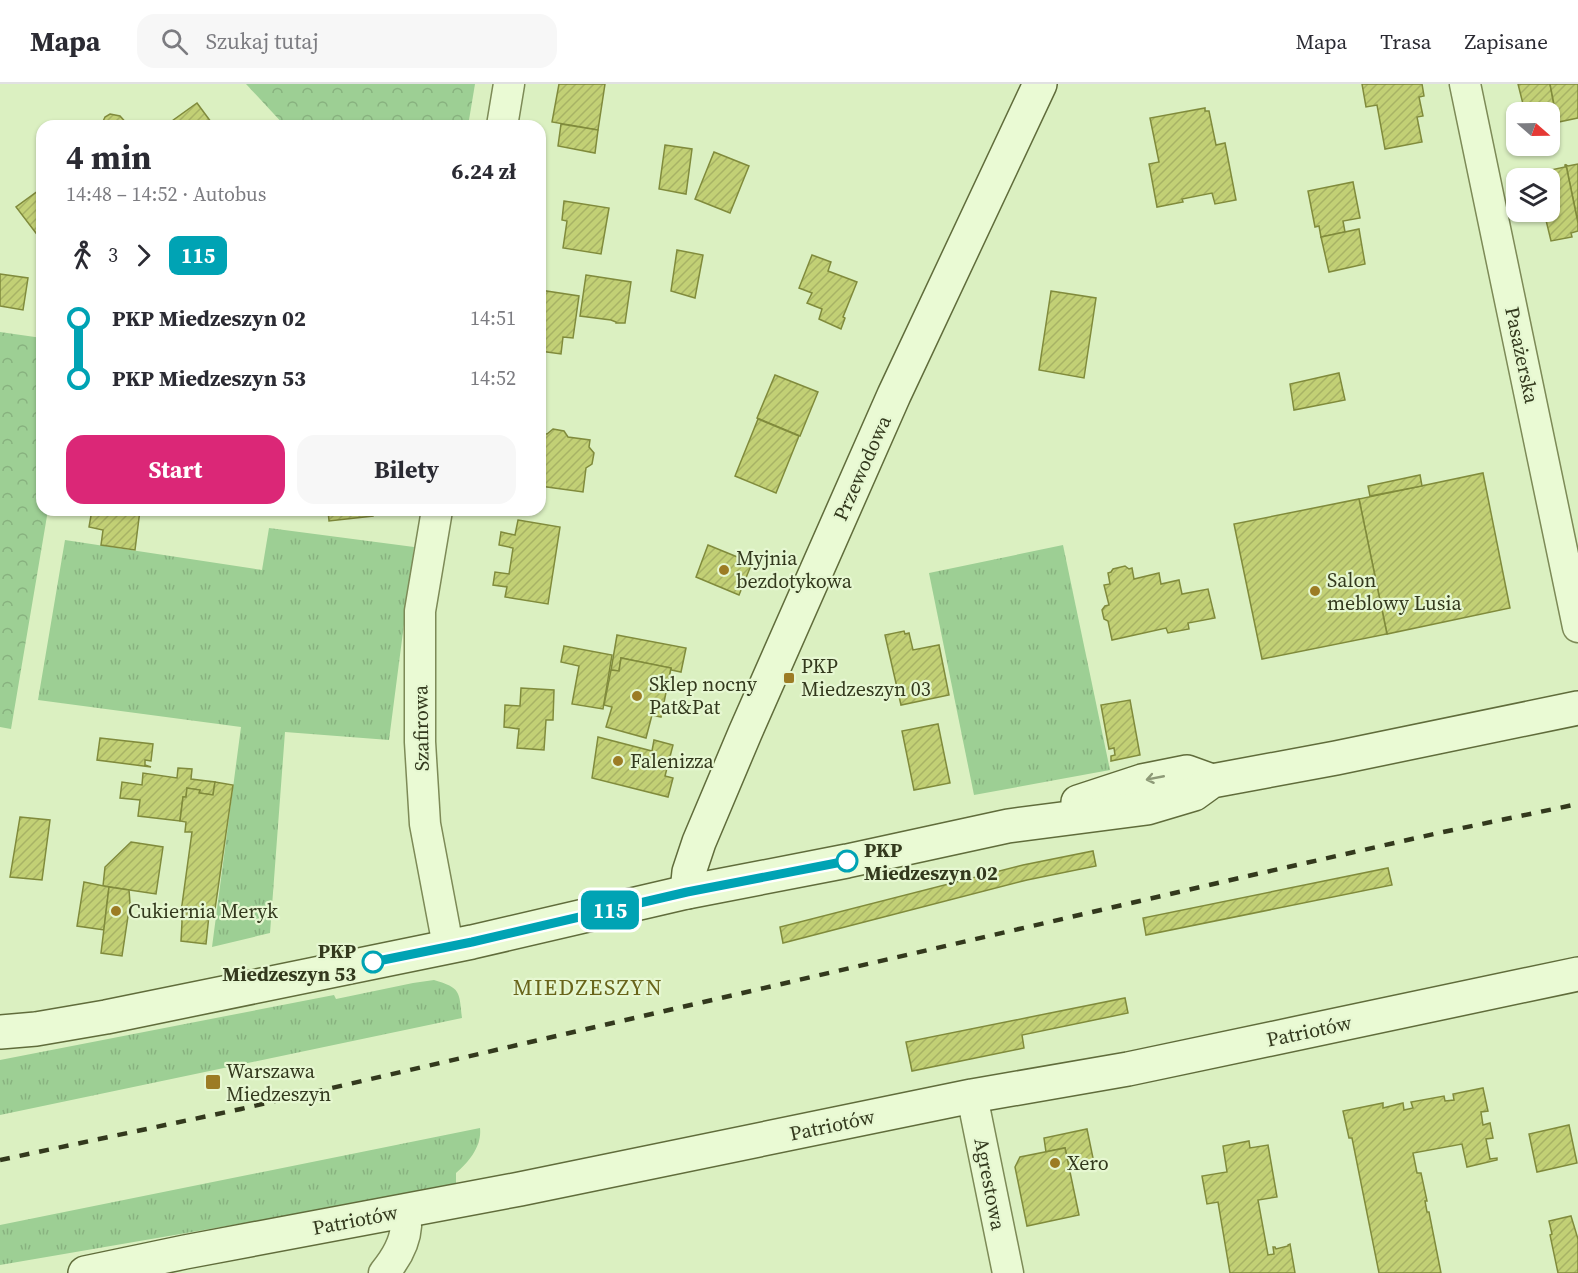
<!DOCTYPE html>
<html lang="pl">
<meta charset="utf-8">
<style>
body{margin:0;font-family:"Source Serif 4",serif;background:#f7f7f7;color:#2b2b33;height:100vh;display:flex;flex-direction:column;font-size:22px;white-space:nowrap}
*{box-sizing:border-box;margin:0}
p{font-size:20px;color:#7c7c81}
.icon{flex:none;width:33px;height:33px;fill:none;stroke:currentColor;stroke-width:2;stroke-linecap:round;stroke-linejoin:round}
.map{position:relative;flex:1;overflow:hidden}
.drawer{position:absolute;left:36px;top:36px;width:510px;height:396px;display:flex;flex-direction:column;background:#fff;border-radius:18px;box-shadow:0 2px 4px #0004}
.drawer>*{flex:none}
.badge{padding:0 12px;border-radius:9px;font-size:21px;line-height:39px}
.needle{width:39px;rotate:110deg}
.tools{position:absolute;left:1506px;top:18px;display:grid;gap:12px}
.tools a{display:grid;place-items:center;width:54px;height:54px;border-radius:12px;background:#fff;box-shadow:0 2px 4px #0004;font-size:30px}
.map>.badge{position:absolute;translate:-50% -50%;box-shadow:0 0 0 3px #fff}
.legs{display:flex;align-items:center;gap:9px;height:66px;padding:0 30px;font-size:20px}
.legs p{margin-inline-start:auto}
.headline{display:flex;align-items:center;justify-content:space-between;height:102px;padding:0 30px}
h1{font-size:33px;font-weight:700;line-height:45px}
.cta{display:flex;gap:12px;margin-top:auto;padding:12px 30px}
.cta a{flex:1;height:69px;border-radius:18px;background:#db2777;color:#fff;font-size:24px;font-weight:700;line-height:69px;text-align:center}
.cta a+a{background:#f7f7f7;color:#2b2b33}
ul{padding:0 30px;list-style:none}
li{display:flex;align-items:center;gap:21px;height:60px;font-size:22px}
li i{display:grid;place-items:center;width:9px;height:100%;margin:0 8px;background:currentColor}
li i::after{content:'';width:15px;height:15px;margin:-8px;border:4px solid;border-radius:50%;background:#fff}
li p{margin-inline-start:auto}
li:first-child i{background:linear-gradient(#0000 50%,currentColor 0)}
li:last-child i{background:linear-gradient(currentColor 50%,#0000 0)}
header{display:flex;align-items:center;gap:36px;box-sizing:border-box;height:84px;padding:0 30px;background:#fff;border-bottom:2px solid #e1e1e2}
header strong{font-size:28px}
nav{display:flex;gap:33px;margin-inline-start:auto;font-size:21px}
.search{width:420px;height:54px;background:#f7f7f7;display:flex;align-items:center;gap:15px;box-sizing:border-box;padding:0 21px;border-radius:18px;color:#7c7c81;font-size:22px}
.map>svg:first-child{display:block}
.grass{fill:url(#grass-tufts)}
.forest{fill:url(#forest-crowns)}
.building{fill:url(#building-hatch);stroke:#808b3c;stroke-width:1.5}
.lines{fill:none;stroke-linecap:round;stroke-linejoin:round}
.street-casing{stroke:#7d8a57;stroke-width:33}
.secondary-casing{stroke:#606c3b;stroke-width:36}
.street{stroke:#eafad4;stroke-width:30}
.secondary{stroke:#eafad4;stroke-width:33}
.rail{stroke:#33391d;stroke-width:4.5;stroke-dasharray:10 10;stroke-linecap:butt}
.oneway{stroke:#8e9a78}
.line-1-casing{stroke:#fff;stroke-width:14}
.line-1{stroke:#00a3b4;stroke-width:9}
.poi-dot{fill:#9c7c24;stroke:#e6f7d1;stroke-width:2}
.stop-1-dot{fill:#fff;stroke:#00a3b4;stroke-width:3}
.labels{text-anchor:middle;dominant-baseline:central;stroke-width:4.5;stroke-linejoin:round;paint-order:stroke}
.street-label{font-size:20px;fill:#33391d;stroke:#e6f7d1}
.poi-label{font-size:20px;fill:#33391d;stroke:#e6f7d1;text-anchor:start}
.stop-label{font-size:20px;font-weight:bold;fill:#33391d;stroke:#e6f7d1;text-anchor:start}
.quarter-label{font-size:22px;letter-spacing:1.5px;fill:#68641a;stroke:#e6f7d1}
</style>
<header>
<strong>Mapa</strong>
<div class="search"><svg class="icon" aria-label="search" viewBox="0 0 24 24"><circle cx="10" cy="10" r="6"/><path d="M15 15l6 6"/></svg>Szukaj tutaj</div>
<nav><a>Mapa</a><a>Trasa</a><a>Zapisane</a></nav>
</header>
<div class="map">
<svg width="1578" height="1189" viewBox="0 0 1578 1189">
<defs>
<pattern id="grass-tufts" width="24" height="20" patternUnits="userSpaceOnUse" patternTransform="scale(1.5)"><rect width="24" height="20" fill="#9dcf94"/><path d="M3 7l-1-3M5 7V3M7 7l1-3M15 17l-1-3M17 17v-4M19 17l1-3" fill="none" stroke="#88b27f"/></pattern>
<pattern id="forest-crowns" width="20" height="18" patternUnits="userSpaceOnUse" patternTransform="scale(1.5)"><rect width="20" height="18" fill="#9dcf94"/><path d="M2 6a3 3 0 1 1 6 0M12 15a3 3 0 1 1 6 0" fill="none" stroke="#88b27f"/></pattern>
<pattern id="building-hatch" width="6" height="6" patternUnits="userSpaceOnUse" patternTransform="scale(1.5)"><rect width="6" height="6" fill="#c2d075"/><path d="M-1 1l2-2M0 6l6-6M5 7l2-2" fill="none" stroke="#a7b365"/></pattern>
</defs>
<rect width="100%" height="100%" fill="#dbf0c1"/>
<g class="grass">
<path d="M269 444 414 463 389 656 285 648 270 849 212 863 241 643 38 616 65 456 262 486Z"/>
<path d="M1063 461 1110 686 974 711 929 489Z"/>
<path d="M434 896C461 904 459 907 462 934L0 1031V976L334 911 336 915 413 899Z"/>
<path d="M480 1044C482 1062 469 1078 456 1089V1100L360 1119 0 1181V1141Z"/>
</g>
<g class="forest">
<path d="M246 0H475L468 42H285Z"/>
<path d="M0 248 42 254V426H48L11 645 0 643Z"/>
</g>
<g class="building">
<path d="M559 0H605L598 46 552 38Z"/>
<path d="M1362 0H1422L1424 12 1419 13 1423 32 1417 33 1422 58 1385 65 1377 21 1366 23Z"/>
<path d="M1518 0H1550L1558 41H1556V39L1550 40V28H1525Z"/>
<path d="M1550 0H1578V34L1559 38 1558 41Z"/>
<path d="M197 19 214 42H165Z"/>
<path d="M1205 24V27H1209L1216 61 1225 59 1236 116 1215 120 1212 109 1182 115 1183 118 1157 123 1149 80 1159 78 1150 34Z"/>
<path d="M110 30 120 32 129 42H101L105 33Z"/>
<path d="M561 40 598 46 595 69 558 62Z"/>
<path d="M665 61 692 65 686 110 659 105Z"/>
<path d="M714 68 749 82 730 129 695 115Z"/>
<path d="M1578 80V139L1566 81 1568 82Z"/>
<path d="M1565 81H1566L1578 139V147L1571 149 1572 153 1551 157 1544 128H1550V94H1539L1537 89 1565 83Z"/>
<path d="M1353 98 1360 134 1343 137 1345 148 1321 153 1319 142 1315 143 1308 107Z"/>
<path d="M42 104V157L16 123Z"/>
<path d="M564 117 609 124 601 170 563 164 567 137 562 136Z"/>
<path d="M1359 145 1365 180 1329 188 1321 153Z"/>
<path d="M677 166 703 171 695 214 671 207Z"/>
<path d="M812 171 831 178 828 187 857 198 843 233 845 234 841 245 819 235 822 225 807 219 812 209 799 204Z"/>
<path d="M0 190 28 194 23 226 0 222Z"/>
<path d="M586 191 631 198 625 239H616V238L611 236 580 232Z"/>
<path d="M540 206 579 212 573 254 563 253 561 270 540 267Z"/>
<path d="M1051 207 1096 214 1084 294 1039 286Z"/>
<path d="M1339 289 1345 316 1294 326 1290 300Z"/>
<path d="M775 291 818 308 800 352 757 334Z"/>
<path d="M758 335 799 352 776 409 735 392Z"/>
<path d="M553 345 564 347 568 353 590 356 589 363 594 369 592 380 586 384 583 408 540 402V349L547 350Z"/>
<path d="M1483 389 1510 524 1387 550 1359 415Z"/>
<path d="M1420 391 1422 402 1370 412 1368 402Z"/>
<path d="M1359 415 1387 550 1262 575 1234 440Z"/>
<path d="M92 426H140L135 466 101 461 103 446 89 443Z"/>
<path d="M328 426H373V432L329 437Z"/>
<path d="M518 436 560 443 548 520 505 513 507 503 493 501 495 488 509 490 513 464 499 461 501 448 515 451Z"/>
<path d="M708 461 752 479 739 511 696 493Z"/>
<path d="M1125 482 1129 485 1132 484 1134 495 1159 489 1161 500 1179 496 1182 510 1208 505 1215 534 1188 539 1189 545 1168 549 1166 544 1112 556 1108 537 1104 535 1102 526 1105 522 1109 521 1104 501 1110 500 1108 489 1111 488 1113 485Z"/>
<path d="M904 547 905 550 909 549 913 566 939 561 949 611 901 621 885 551Z"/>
<path d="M617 551 686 564 681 588 671 586V584L621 574 619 587 611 586Z"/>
<path d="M564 562 612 571 603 625 572 620 579 582 561 578Z"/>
<path d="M621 574 671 584 661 633 652 631 646 654 606 643 612 623 604 621 611 586 619 587Z"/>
<path d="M521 604 554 606 553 636H546L544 666 517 664 519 645 504 643 505 621 520 622Z"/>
<path d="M1130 616 1140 671 1111 677V672L1115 671 1114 664 1109 665 1101 621Z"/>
<path d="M938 640 950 699 914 706 902 647Z"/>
<path d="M598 653 652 667 654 656 673 661 665 692 673 694 668 713 592 694Z"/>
<path d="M100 654 153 660 151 677 145 676V681L151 683 97 676Z"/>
<path d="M178 684 192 685 191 695 215 698 213 711 199 709 200 706 187 704 186 713H183L180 737 138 732 140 716 120 714 122 698 142 701 143 689 177 694Z"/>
<path d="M215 698 233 701 214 832 181 828 192 748H185L186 738 180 737 183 713H186L187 704 200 706 199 709 213 711Z"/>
<path d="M20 733 50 736 42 796 10 793Z"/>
<path d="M131 758 163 763 156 810 103 802 105 783Z"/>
<path d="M1093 767 1096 782 1027 796 783 859 780 843 1023 781Z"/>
<path d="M1388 784 1392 801 1146 851 1143 834Z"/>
<path d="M84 798 109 803 104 846 77 842Z"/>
<path d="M109 803 129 806 130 819 122 872 101 869Z"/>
<path d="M181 828 209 831 206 860 181 857 182 838Z"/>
<path d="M1125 914 1128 929 1022 951 1024 964 912 987 906 958Z"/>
<path d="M1483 1004 1488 1027 1481 1028 1483 1041 1490 1039 1493 1054 1486 1055 1490 1075 1497 1074V1076L1467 1083 1462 1060 1413 1069 1417 1089H1421L1427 1117H1425L1427 1128H1429L1441 1189H1379L1352 1054H1349L1343 1027 1383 1019V1024L1403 1019 1404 1026 1413 1024 1411 1018 1444 1012 1445 1017 1454 1016 1453 1010Z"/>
<path d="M1569 1041 1577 1079 1537 1088 1529 1050Z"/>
<path d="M1087 1045 1094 1079 1069 1084 1065 1064 1046 1068 1044 1054Z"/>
<path d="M1249 1057 1250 1064 1268 1061 1277 1113 1258 1116 1268 1171 1274 1170 1273 1163H1275L1276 1165 1288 1162V1161L1290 1160 1295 1189H1230L1218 1118 1207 1120 1202 1092 1227 1088 1223 1062Z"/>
<path d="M1065 1064 1079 1131 1027 1142 1015 1083 1020 1073Z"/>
<path d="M1571 1132 1578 1155V1189H1558L1550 1151 1552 1150 1549 1137Z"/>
</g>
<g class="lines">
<g class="street-casing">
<g id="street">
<path d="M1465 0 1578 543"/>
<path d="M502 42 509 0"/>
<path d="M437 426 420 527V658L425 740 448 862"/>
<path d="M972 1012 1008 1189"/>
<path d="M384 1189C394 1177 405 1159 406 1142 406 1138 404 1132 403 1127"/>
</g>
</g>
<g class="secondary-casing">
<g id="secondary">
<path d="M1078 718 1142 697 1187 688 1212 697"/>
<path d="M687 808 689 788 699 758 745 649 894 311 1040 0"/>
<path d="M0 948 36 945 106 933 472 858 687 808 847 777 1008 742 1147 724 1194 710 1212 697 1336 674 1578 624"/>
<path d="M85 1189 185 1168 520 1105 972 1012 1128 985 1578 890"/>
</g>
</g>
<use href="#street" class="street"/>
<use href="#secondary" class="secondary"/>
<path class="rail" d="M0 1076 241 1025 1248 792 1443 748 1578 720"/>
</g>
<defs><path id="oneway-shaft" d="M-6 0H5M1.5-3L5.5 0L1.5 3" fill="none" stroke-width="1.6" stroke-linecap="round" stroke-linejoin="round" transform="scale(1.5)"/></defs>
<use class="oneway" href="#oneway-shaft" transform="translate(1155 694) rotate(169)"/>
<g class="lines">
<g class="line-1-casing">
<path id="line-1" d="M373 878 472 858 687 808 847 777"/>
</g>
<use href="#line-1" class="line-1"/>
</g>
<g class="poi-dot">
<circle cx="724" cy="486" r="6"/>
<circle cx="1315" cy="507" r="6"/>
<rect x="783" y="588" width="12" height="12" rx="3"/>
<circle cx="637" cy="612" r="6"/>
<circle cx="618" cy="677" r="6"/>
<circle cx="116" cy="827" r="6"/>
<rect x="205" y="990" width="16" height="16" rx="3"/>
<circle cx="1055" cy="1079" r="6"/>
</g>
<g class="stop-1-dot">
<circle cx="847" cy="777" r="10"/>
<circle cx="373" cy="878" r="10"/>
</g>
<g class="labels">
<g class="street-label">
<text transform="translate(1522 271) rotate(78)">Pasażerska</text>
<text transform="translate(862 384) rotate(-66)">Przewodowa</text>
<text transform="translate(421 644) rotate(-91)">Szafirowa</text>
<text transform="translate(1309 947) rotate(-12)">Patriotów</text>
<text transform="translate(832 1041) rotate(-12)">Patriotów</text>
<text transform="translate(990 1100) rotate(79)">Agrestowa</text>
<text transform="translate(355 1136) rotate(-11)">Patriotów</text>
</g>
<g class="poi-label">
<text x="736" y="474">Myjnia<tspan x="736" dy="23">bezdotykowa</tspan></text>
<text x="1327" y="496">Salon<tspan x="1327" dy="23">meblowy Lusia</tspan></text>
<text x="801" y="582">PKP<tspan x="801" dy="23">Miedzeszyn 03</tspan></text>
<text x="649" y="600">Sklep nocny<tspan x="649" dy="23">Pat&amp;Pat</tspan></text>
<text x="630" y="677">Falenizza</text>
<text x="128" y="827">Cukiernia Meryk</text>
<text x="226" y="987">Warszawa<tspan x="226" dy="23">Miedzeszyn</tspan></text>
<text x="1067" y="1079">Xero</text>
</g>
<g class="stop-label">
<text x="864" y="766">PKP<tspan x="864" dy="23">Miedzeszyn 02</tspan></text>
<text x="356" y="867" text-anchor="end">PKP<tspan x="356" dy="23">Miedzeszyn 53</tspan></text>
</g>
<g class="quarter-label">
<text x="588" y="903">MIEDZESZYN</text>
</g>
</g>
</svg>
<div class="tools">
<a><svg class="needle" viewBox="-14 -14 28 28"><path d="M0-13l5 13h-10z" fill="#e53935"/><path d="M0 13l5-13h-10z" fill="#7c7c81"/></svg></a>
<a><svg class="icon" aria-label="layers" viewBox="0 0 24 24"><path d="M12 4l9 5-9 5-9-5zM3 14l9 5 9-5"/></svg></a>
</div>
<b class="badge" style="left:610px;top:826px;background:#00a3b4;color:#fff">115</b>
<section class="drawer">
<div class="headline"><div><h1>4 min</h1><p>14:48 – 14:52 · Autobus</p></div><b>6.24 zł</b></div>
<div class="legs"><svg class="icon" aria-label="walk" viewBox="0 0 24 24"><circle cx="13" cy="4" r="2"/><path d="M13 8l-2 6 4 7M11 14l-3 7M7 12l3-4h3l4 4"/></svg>3<svg class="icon" aria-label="forward" viewBox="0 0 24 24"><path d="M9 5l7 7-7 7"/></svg><b class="badge" style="background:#00a3b4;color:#fff">115</b></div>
<ul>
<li><i style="color:#00a3b4"></i><b>PKP Miedzeszyn 02</b><p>14:51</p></li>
<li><i style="color:#00a3b4"></i><b>PKP Miedzeszyn 53</b><p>14:52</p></li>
</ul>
<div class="cta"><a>Start</a><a>Bilety</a></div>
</section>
</div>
